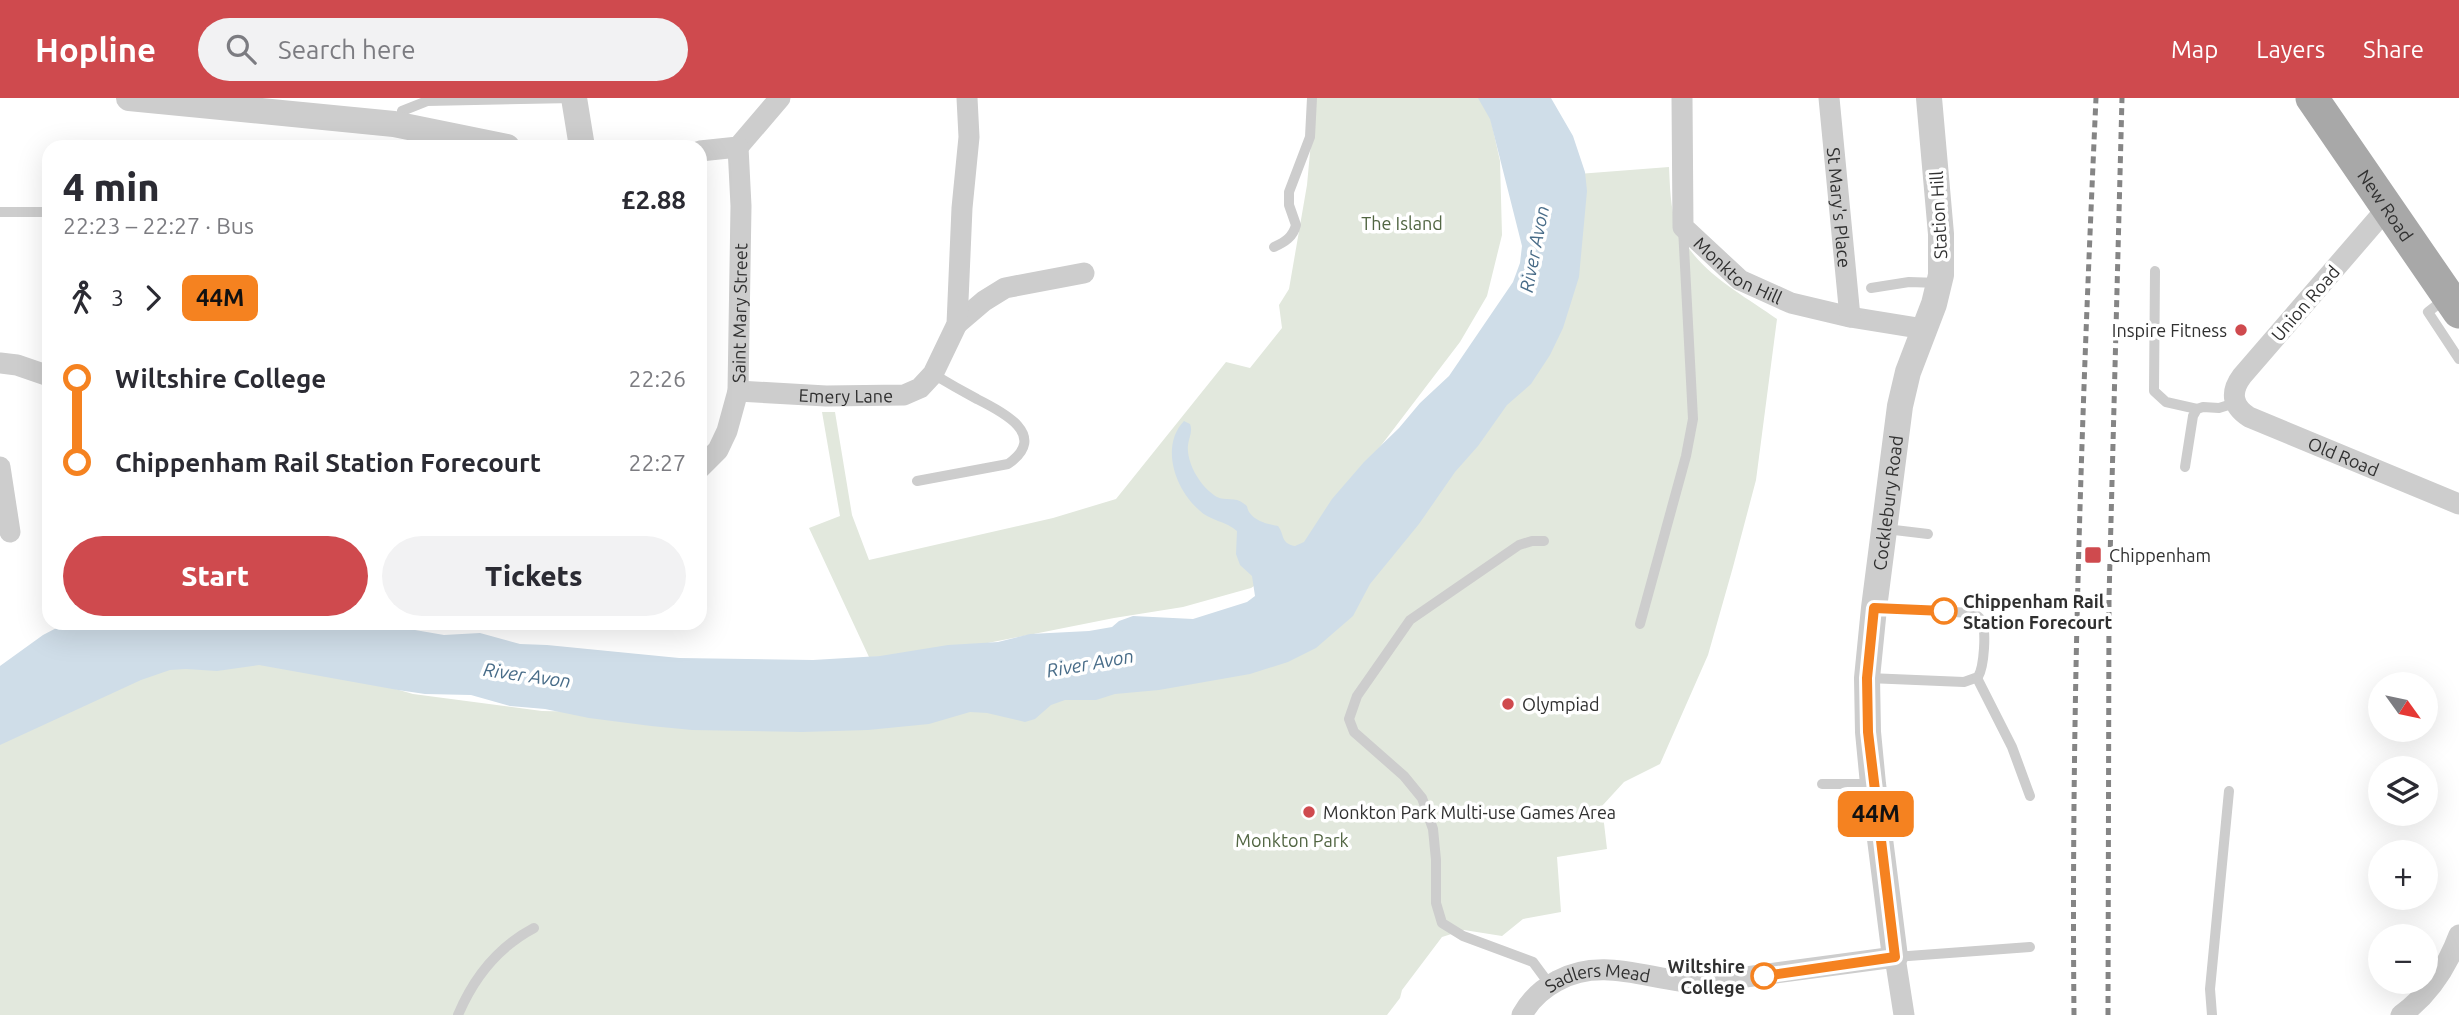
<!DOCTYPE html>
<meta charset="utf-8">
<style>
body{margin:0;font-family:Ubuntu,sans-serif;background:#f2f2f3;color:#2b2b33;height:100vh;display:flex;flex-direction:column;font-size:26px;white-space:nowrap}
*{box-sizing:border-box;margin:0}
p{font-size:23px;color:#7c7c81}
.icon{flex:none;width:38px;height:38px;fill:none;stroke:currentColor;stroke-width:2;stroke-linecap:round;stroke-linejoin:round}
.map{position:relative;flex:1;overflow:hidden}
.sheet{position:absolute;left:42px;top:42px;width:665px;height:490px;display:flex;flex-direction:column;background:#fff;border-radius:21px;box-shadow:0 7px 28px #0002}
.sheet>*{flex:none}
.badge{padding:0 14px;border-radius:10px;font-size:24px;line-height:46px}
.needle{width:46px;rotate:123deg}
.buttons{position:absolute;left:2368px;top:574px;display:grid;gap:14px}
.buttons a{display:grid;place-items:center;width:70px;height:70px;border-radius:50%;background:#fff;box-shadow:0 7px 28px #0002;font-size:35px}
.map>.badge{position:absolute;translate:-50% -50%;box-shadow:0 0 0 4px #fff}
.legs{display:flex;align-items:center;gap:10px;height:77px;padding:0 21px;font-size:23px}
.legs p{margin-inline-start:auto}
.overview{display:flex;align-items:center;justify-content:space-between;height:119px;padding:0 21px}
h1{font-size:38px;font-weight:800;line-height:52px}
.action{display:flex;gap:14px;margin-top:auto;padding:14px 21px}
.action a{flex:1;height:80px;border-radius:42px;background:#cf4a4e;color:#fff;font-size:28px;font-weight:800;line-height:80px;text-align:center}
.action a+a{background:#f2f2f3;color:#2b2b33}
ul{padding:0 21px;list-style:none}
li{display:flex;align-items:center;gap:24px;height:84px;font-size:26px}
li i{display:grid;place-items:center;width:10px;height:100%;margin:0 9px;background:currentColor}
li i::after{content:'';width:18px;height:18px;margin:-9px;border:5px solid;border-radius:50%;background:#fff}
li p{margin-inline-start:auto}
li:first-child i{background:linear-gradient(#0000 50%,currentColor 0)}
li:last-child i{background:linear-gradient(currentColor 50%,#0000 0)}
header{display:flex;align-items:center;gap:42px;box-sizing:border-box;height:98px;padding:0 35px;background:#cf4a4e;color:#fff}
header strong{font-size:33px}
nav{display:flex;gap:38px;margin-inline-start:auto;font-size:24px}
.search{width:490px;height:63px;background:#f2f2f3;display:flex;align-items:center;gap:18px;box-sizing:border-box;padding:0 24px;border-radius:38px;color:#7c7c81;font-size:26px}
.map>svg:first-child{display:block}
.green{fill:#e2e8dd}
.water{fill:#cfdde8}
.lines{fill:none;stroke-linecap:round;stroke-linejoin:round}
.service{stroke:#cdcdcd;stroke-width:10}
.minor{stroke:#cdcdcd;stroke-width:21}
.tertiary{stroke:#cdcdcd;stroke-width:26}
.primary{stroke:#a8a8a8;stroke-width:33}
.rail{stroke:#858585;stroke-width:5;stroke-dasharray:7 5;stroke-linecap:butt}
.line-1-casing{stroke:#fff;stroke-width:16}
.line-1{stroke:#f58220;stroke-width:10}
.poi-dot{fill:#cf4a4e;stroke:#fff;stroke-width:2.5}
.stop-1-dot{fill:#fff;stroke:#f58220;stroke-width:3.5}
.labels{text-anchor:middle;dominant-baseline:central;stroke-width:7;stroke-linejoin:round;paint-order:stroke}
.street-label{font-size:18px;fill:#303030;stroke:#fff}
.park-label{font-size:18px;fill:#526643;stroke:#fff}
.poi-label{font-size:18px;fill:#303030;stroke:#fff;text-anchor:start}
.stop-label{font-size:18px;font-weight:bold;fill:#303030;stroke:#fff;text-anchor:start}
.water-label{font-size:19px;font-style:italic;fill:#486c88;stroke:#fff}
</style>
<header>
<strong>Hopline</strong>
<div class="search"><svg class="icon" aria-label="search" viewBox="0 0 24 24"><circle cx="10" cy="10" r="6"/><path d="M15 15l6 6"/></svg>Search here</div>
<nav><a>Map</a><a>Layers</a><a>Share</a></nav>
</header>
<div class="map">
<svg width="2459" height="917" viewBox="0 0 2459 917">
<rect width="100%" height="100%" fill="#fff"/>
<g class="green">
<path d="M1315 0H1486L1500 63 1502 137 1487 198 1460 244 1293 463 1251 490 1183 509 1114 520 927 557 869 559 809 430 840 418 822 314H835L852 417 869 462 1053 420 1116 401 1226 264 1250 270 1282 230 1279 207 1289 191 1307 87Z"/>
<path d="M1669 69C1670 88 1670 110 1677 129 1694 172 1742 196 1777 221L1756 382 1733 469 1708 557 1660 666 1624 684 1602 708 1607 751 1557 759 1561 814 1523 821 1502 838 1464 832 1442 839 1402 892 1400 900 1387 917H0V636L131 576 246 560 347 577 413 596 542 613 901 620 1312 549 1578 76Z"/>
</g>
<path class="water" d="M1478 0H1551L1573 38 1585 74 1587 93 1579 179 1563 230 1550 257 1531 286 1507 307 1478 348 1455 374 1419 426 1370 486 1353 518 1316 550 1288 564 1250 576 1159 592 1115 596 1096 602H1065L1051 607 1035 621 1025 624 987 615 970 614 929 626 868 632 802 634 692 632 651 628 589 620 545 611 510 608 471 597 425 596 398 592 259 567 217 573 186 571 170 572 141 582 0 647V568L43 537 66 525H397L415 532 444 537 480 535 520 546 547 547 679 560 813 562 880 558 948 547 998 544 1030 536 1089 533 1112 529 1119 523 1133 518 1193 521 1247 504 1255 498 1252 478 1240 467 1236 456 1237 433C1226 423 1210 423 1199 412 1175 391 1160 348 1184 323L1190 326C1193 334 1189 339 1188 347 1186 365 1201 390 1217 399 1225 403 1236 399 1243 405 1249 409 1246 408 1249 414 1256 424 1268 426 1278 428 1285 437 1280 445 1295 448L1304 444 1332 401 1364 364 1399 330 1420 305 1449 278 1513 184 1520 165 1522 148 1490 21Z"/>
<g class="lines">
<g class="service">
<path d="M402 13 427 3 574 0"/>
<path d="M0 114H49"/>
<path d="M1274 149C1285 144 1293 139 1296 127L1289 107V94L1310 39 1312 0"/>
<path d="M2155 173 2154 293 2166 304 2197 311"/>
<path d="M1871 190 1909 184 1939 185"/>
<path d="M2446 200 2428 214 2459 261"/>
<path d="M2185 369 2193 318 2197 311 2203 309 2219 310 2235 305"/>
<path d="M917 383 1008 366C1050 337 1001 313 977 301 962 293 948 285 933 276"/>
<path d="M1886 431 1928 436"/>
<path d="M1544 443H1532L1519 447 1410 522 1357 598 1349 621 1354 634 1404 678 1422 700 1433 731 1436 762V805L1442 825 1463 838 1533 864 1550 887"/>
<path d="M1640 526 1686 358 1693 321 1683 130"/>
<path d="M1868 580 1964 584 1978 579C1984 569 1987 532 1981 522 1979 518 1976 517 1972 515L1874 510"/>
<path d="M1977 580 2012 649 2030 698"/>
<path d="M1822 686H1873"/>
<path d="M1895 859 2030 849"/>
<path d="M458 917C474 879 498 849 534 830"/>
<path d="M2212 917 2210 891 2229 693"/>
</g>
<g class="minor">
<path id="s1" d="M1682 0 1683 129 1740 182 1791 205 1850 219 1924 231"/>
<path id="s2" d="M1829 0 1850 219"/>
<path d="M700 53 738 49 780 0"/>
<path id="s3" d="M2388 109 2242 278C2230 294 2232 308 2249 319L2459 406"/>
<path d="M957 226 984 203 1005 190 1084 175"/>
<path d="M0 265 17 267 49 278"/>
<path id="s4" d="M738 293 826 298 904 297 920 290 933 276 957 226 962 110 969 39 967 0"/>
<path d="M0 369 10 434"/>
<path id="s5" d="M700 370 718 352 727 333 738 293 741 108 738 49"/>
<path id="s6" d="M1522 917C1530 902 1542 891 1557 883 1603 857 1653 884 1701 885L1895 859 1904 917"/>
<path d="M2401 917C2429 897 2447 869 2459 837"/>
</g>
<g class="tertiary">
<path d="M129 0 394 26 507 49"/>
<path d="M574 0 582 49"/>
<path id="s7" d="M1895 859 1873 686 1868 634 1867 580 1874 510 1900 308 1908 274 1934 206 1941 177V136L1929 0"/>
</g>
<path class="primary" id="s8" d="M2312 0 2459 214"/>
<g class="rail">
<path d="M2074 917C2071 611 2082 306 2096 0"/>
<path d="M2108 917 2109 500 2122 0"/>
</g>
</g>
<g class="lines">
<g class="line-1-casing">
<path id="line-1" d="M1764 878 1895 859 1868 634 1867 580 1874 510 1944 513"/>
</g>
<use href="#line-1" class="line-1"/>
</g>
<g class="poi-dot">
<circle cx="2241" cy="232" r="7"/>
<rect x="2084" y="448" width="18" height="18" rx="3.5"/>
<circle cx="1508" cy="606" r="7"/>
<circle cx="1309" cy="714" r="7"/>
</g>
<g class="stop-1-dot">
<circle cx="1944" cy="513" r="12"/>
<circle cx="1764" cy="878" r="12"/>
</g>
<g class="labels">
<g class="street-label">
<text stroke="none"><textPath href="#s8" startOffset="130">New Road</textPath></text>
<text stroke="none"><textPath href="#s2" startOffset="110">St Mary's Place</textPath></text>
<text transform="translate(1938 117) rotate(-93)">Station Hill</text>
<text stroke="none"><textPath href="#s1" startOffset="200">Monkton Hill</textPath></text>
<text transform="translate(2305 205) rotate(-49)">Union Road</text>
<text stroke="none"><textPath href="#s5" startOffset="166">Saint Mary Street</textPath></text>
<text stroke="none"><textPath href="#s4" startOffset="108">Emery Lane</textPath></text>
<text stroke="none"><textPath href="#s3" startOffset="374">Old Road</textPath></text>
<text stroke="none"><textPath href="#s7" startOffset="457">Cocklebury Road</textPath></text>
<text stroke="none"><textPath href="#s6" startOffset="91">Sadlers Mead</textPath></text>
</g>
<g class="park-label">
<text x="1402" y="125">The Island</text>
<text x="1292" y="742">Monkton Park</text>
</g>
<g class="poi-label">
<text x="2227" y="232" text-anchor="end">Inspire Fitness</text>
<text x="2109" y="457">Chippenham</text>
<text x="1522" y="606">Olympiad</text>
<text x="1323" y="714">Monkton Park Multi-use Games Area</text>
</g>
<g class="stop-label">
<text x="1963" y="503">Chippenham Rail<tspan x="1963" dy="21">Station Forecourt</tspan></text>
<text x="1745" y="868" text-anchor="end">Wiltshire<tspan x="1745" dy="21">College</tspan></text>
</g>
<g class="water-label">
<text transform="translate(1534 151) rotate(-79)">River Avon</text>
<text transform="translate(1090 565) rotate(-10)">River Avon</text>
<text transform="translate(527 577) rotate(8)">River Avon</text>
</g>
</g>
</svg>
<div class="buttons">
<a><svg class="needle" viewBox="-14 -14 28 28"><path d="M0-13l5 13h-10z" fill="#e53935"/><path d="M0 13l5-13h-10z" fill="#7c7c81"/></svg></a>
<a><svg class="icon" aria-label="layers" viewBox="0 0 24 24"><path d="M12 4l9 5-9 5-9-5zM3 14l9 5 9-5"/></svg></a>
<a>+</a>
<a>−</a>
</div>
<b class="badge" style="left:1876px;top:716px;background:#f58220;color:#111">44M</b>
<section class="sheet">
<div class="overview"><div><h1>4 min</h1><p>22:23 – 22:27 · Bus</p></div><b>£2.88</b></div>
<div class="legs"><svg class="icon" aria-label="walk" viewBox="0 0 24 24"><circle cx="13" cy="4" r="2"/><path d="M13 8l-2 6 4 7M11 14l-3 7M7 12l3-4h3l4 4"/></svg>3<svg class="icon" aria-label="forward" viewBox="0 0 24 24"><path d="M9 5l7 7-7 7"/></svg><b class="badge" style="background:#f58220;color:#111">44M</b></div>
<ul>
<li><i style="color:#f58220"></i><b>Wiltshire College</b><p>22:26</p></li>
<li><i style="color:#f58220"></i><b>Chippenham Rail Station Forecourt</b><p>22:27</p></li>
</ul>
<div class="action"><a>Start</a><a>Tickets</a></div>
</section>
</div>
